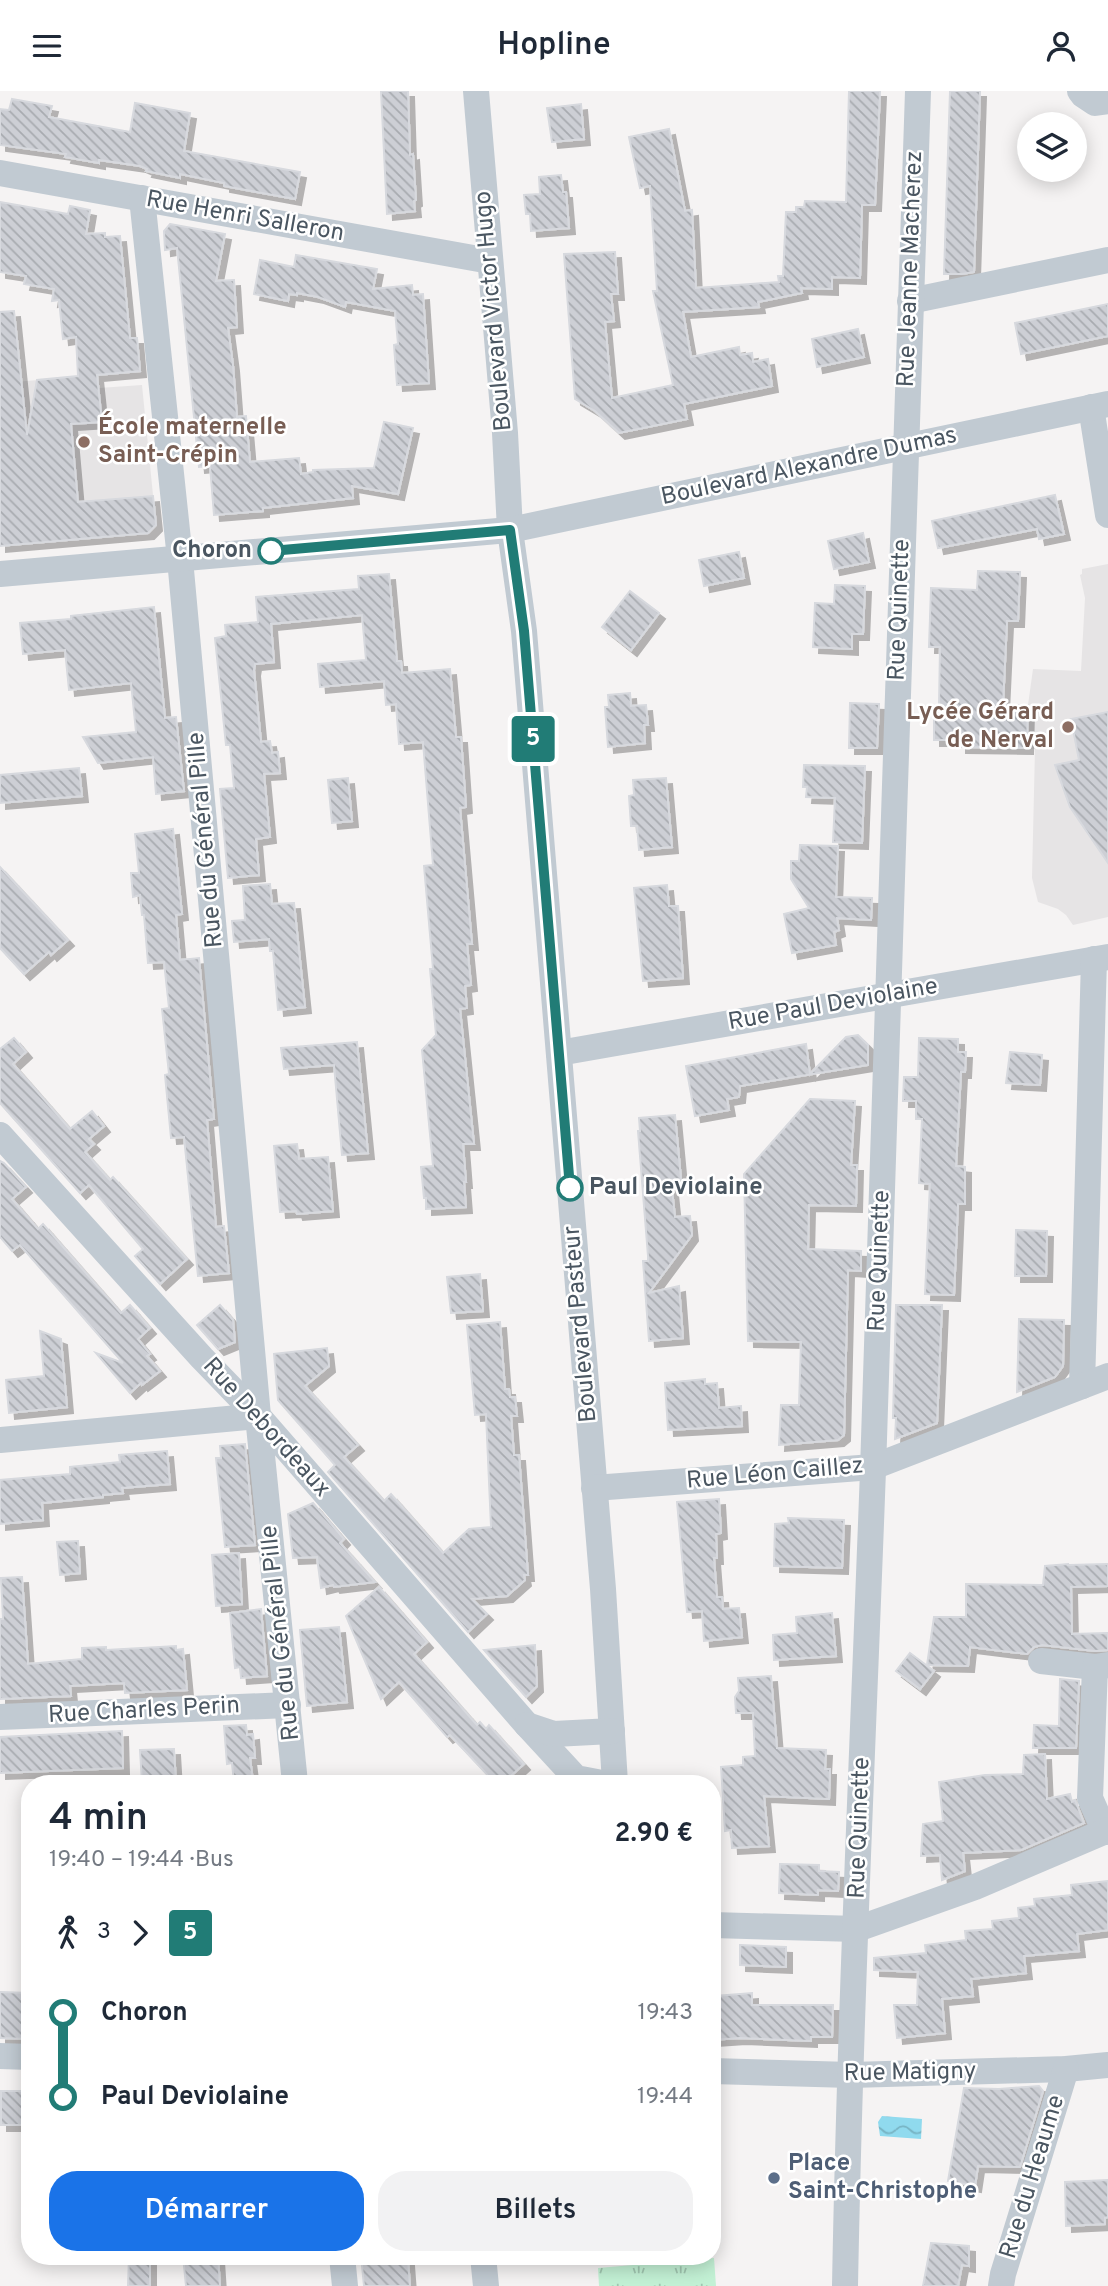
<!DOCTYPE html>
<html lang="fr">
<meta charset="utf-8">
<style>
body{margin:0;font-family:Overpass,sans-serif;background:#f2f2f3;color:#1f2937;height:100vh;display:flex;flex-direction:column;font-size:26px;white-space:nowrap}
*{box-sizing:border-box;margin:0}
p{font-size:23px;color:#747a83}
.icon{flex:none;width:38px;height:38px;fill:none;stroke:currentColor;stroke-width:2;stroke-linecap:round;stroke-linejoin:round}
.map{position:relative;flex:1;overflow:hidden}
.side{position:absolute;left:21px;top:1684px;width:700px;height:490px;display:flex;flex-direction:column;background:#fff;border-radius:28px;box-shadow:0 4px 18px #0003}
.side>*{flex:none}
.badge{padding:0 14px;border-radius:5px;font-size:24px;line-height:46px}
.buttons{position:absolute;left:1017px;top:21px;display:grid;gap:14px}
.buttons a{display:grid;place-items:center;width:70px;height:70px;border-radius:50%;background:#fff;box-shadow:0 4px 18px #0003;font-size:35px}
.map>.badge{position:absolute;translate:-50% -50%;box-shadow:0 0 0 4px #fff}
.legs{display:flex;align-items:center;gap:10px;height:77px;padding:0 28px;font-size:23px}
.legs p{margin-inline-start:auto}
.summary{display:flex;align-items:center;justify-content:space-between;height:119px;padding:0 28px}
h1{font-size:38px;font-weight:600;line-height:52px}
.action{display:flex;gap:14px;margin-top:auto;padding:14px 28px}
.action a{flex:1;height:80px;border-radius:28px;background:#1a73e8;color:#fff;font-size:28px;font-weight:600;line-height:80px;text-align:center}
.action a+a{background:#f2f2f3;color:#1f2937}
ul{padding:0 28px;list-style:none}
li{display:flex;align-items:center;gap:24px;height:84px;font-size:26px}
li i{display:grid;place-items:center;width:10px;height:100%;margin:0 9px;background:currentColor}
li i::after{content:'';width:18px;height:18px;margin:-9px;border:5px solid;border-radius:50%;background:#fff}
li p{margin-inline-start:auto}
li:first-child i{background:linear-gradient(#0000 50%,currentColor 0)}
li:last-child i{background:linear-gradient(currentColor 50%,#0000 0)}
header{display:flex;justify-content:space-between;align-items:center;height:91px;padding:0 28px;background:#fff;font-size:32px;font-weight:600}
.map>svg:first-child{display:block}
.education{fill:#e6e4e5}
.grass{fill:url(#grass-tufts)}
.water{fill:url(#water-waves)}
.building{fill:url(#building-back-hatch);stroke:#d7d9de;stroke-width:2;filter:url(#shadow)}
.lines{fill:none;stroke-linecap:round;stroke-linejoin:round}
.minor{stroke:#c1cad2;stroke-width:26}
.line-1-casing{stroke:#fff;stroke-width:16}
.line-1{stroke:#217c76;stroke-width:10}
.education-dot{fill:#8d6e63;stroke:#fff;stroke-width:2.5}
.stop-1-dot{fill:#fff;stroke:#217c76;stroke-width:3.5}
.service-dot{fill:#5c6f8a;stroke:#fff;stroke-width:2.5}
.labels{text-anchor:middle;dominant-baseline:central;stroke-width:5;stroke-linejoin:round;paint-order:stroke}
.street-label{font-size:24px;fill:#4a5661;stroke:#fff}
.education-label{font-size:24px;font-weight:bold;fill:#785e54;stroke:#fff;text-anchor:start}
.stop-label{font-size:24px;font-weight:bold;fill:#4a5661;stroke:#fff;text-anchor:end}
.service-label{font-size:24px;font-weight:bold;fill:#4e5e75;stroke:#fff;text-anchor:start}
</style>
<header><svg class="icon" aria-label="menu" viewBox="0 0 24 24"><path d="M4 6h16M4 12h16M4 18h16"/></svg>Hopline<svg class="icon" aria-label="person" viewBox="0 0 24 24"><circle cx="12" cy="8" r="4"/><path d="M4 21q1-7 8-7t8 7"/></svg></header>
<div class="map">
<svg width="1108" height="2195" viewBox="0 0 1108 2195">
<defs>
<pattern id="grass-tufts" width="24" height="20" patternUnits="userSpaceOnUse" patternTransform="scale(1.75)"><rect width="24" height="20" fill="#c3f1d5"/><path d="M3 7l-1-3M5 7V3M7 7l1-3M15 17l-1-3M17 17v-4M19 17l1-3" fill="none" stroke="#a0c6b0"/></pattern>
<pattern id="water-waves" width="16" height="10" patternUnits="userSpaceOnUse" patternTransform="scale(1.75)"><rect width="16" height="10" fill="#90daee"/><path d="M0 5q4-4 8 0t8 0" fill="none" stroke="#78b4c4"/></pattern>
<pattern id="building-back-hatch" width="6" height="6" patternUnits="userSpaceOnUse" patternTransform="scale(1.75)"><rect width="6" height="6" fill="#cdcfd5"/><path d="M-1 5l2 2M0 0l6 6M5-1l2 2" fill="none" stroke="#a8abb0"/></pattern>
<filter id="shadow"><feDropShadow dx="6" dy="6" stdDeviation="0" flood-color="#0004"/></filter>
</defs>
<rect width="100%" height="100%" fill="#f5f3f3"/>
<g class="education">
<path d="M0 223 15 291 97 284 99 297 142 294 156 434 148 442 0 455Z"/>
<path d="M1108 473V826L1073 834 1066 824 1058 818 1038 811 1032 787 1035 658 1027 657 1028 614 1033 578 1081 580 1085 507 1080 484 1082 483V478Z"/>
</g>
<path class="grass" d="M714 2167 716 2195H599L598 2177Z"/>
<path class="water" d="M882 2025 922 2028 921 2048 880 2045 878 2031Z"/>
<g class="building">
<path d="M381 0H408L410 64 413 63 416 109 414 110 415 120 387 123Z"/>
<path d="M849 0H880L875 114H862L860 187 832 186V198L801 197 802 202 758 211 759 216 683 221 691 266 739 256 740 264 752 262 753 271 768 268 772 295 684 313 687 328 619 342 595 320 575 308 564 163 615 161 618 203H611L614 230 605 231 612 307 673 294 653 200H657L650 95 640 97 629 46 669 38 685 120 692 119 696 197 779 191 778 185H783L786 121H796V116H804L805 110 846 111Z"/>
<path d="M950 0H980L974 181 962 183H944Z"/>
<path d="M12 8 52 15 49 26 130 41 135 12 190 22 184 60 300 81 295 108 224 95V92L180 83V87L146 80 147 78 140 75 99 69V72L65 66 66 63 59 62 0 54V18L9 19Z"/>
<path d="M581 13 584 48 552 51 547 17Z"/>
<path d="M561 84 563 101H566L569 137 531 140 530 123H526L524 104 540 103 539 86Z"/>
<path d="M0 111 68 123 70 115 90 119 86 143 105 142V146L120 145 130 247H137L140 280 97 284 102 331 71 333 78 411 153 405 156 434 148 442 0 455V221L14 220 27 344 37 289 78 285 76 246 63 248 59 209 52 210 54 198 24 193 26 185 0 181Z"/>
<path d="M170 133 225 143 216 190 234 189 237 236 228 237 233 274 237 326 246 325 250 371 299 367 301 383 313 381V379L374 377 384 331 413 337 398 403 352 395 353 407 263 417V420L214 424 210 375 199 376 177 157 165 159 164 140Z"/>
<path d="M296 164 377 178 373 198 412 194 413 204 423 203 429 292 397 294 394 254 398 253 395 220 346 211 345 216 318 206 297 202V204L289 203 288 210 254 203 260 169 294 176Z"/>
<path d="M1108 213V245L1021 263 1015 232Z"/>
<path d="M858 238 864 266 817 276 812 248Z"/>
<path d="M1055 404 1064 443 1039 448 1037 438 938 457 932 430Z"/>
<path d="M863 442 869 471 834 478 828 450Z"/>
<path d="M739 461 744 487 704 495 699 469Z"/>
<path d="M978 480 1020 481 1018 530H1007L1003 614H1028L1027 657 960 656V649H934V615H939L940 556H929L931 497 977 499Z"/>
<path d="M389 483 397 570H401L402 582 450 578 456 646H461L466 716 460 717 472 853H467L471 894 465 895 467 917 460 918 474 1053H463L466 1091H464L466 1116 426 1118V1107H424L421 1076 433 1075 422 959 436 944 430 878H433L424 775 433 774 423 651 399 653 396 613 386 614 384 590 320 596 318 573 366 569 362 524 271 533 274 571 255 573 254 579 261 651 270 650 272 662 278 661 280 682 264 683 270 746 256 748 259 784 228 787 220 698 234 697 230 654H226L215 547 226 545 225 534 258 531 256 506 359 498 358 485Z"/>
<path d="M835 494 865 495 863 543H852V558L813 556 815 512 834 513Z"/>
<path d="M630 500 659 522 631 559 602 536Z"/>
<path d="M154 516 165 627 176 626 184 700 156 703 153 666 98 672 83 646 136 641 131 592 69 599 65 559 23 563 20 532 71 528V525Z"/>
<path d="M630 602 631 615 646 614 648 634H644L645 652 608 656 605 616H609L608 604Z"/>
<path d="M850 612 879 613 877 657H849Z"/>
<path d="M1108 621V772L1070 716 1055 674 1079 669 1071 628Z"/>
<path d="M804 674 865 675 862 752 833 751 835 707 806 706 807 696H803Z"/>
<path d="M79 677 82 705 0 712V684Z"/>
<path d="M348 687 352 730 332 732 328 689Z"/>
<path d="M666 687 672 756 639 759 637 735H631L629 705 634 704 633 689Z"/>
<path d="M173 738 182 823 176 824 180 869 199 867 214 1028 207 1029 216 1136 224 1135 229 1182 198 1185 184 1046 171 1047 165 984 169 983 162 918 169 917 164 871 148 872 144 824H142L140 804 133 806 131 782H139L135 743Z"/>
<path d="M800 754 838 755 836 806 872 807 871 829 837 827 839 839 834 841 836 854 792 862 784 823 809 817 791 788V770H799Z"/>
<path d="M0 776 68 849 51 864 49 861 24 883 0 857Z"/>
<path d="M270 793 272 813 294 812 305 916 278 919 273 860H270L269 848 234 851 232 830 245 829 243 795Z"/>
<path d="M667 794 669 815H678L683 887 643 890 634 797Z"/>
<path d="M858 944 868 954V974L740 995 739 1006 727 1008 729 1019 695 1025 686 975 806 953 810 983 846 946Z"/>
<path d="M14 947 26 961 13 973 70 1038 92 1020 104 1035 89 1048 94 1053 85 1061 110 1089 113 1086 187 1168 160 1193 135 1165 143 1158 89 1094 80 1102 0 1012V958Z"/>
<path d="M919 947 958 948V961H966L965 981H961L956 1075 965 1076V1113H958L954 1204 925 1203 930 1093 919 1092 922 1028H916V1010H903L904 986H918Z"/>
<path d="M357 951 368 1062 342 1064 334 974 284 978 281 957Z"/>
<path d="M1010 961 1042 964 1040 994 1006 992Z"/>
<path d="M810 1008 855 1010 851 1074H857L856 1115 809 1114 808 1158 861 1160V1180L848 1179 844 1344 838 1349 779 1354 781 1314H799L801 1251 748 1250 744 1083Z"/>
<path d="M675 1024 681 1088 671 1089 675 1126 690 1125 692 1144 649 1202 679 1195 683 1247 649 1250 643 1170H648V1165L638 1040H640L639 1027Z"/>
<path d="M297 1053 299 1068 328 1066 333 1120 297 1123 296 1120 280 1121 274 1055Z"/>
<path d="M0 1070 4 1072 26 1096 12 1108 38 1138 43 1133 121 1222 130 1214 150 1237 138 1248 150 1263 147 1265 160 1280 142 1294 141 1292 130 1302 96 1262 123 1272 20 1154 12 1160 0 1146Z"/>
<path d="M1016 1139 1047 1140 1046 1185H1015Z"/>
<path d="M480 1183 483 1220 451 1222 447 1186Z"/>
<path d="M220 1214 233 1229 235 1251 218 1258 197 1234Z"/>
<path d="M896 1214H942L937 1332 895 1348 896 1327H893Z"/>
<path d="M1019 1228 1064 1229 1063 1275 1055 1286 1017 1301Z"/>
<path d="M500 1231 505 1298H509L510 1306H515L517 1325H511L514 1364H519L528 1484H524L525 1489 507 1505 472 1508 487 1523 468 1541 328 1381 335 1374 278 1309 274 1263 327 1257 329 1275 305 1295 358 1354 344 1366 384 1410 391 1403 443 1462 469 1438 491 1436 486 1323 475 1324 467 1234Z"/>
<path d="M40 1240 61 1248 67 1316 9 1322 6 1289 44 1285Z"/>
<path d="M705 1288V1293L717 1292 719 1317 741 1315 742 1335 668 1339 665 1292Z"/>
<path d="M245 1353 255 1454 225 1456 216 1367H221L220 1355Z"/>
<path d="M167 1360 170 1393 122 1397 123 1402 103 1404V1406L42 1412 43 1429 0 1433V1389L70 1383V1376L120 1371 119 1364Z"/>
<path d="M719 1408 721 1442 716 1443 717 1467H714L717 1506H722L723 1518 739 1517 742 1546 704 1550 702 1520 687 1521 677 1411Z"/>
<path d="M313 1412 344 1448 340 1452 375 1491 334 1496 333 1494 321 1497 317 1466 293 1467 288 1423Z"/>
<path d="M788 1427 844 1429 842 1477 774 1475 775 1433 789 1432Z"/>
<path d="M78 1450 80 1482 60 1484 57 1451Z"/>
<path d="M239 1462 242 1513 216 1515 212 1464Z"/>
<path d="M1068 1473V1474L1108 1473V1495L1071 1496 1072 1543 1108 1542V1559L1095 1560 1042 1554 1034 1556 1027 1563 970 1556 968 1575 927 1574 934 1526H966V1493L1043 1494 1045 1475Z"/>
<path d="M22 1486 28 1573 82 1568V1557L106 1556V1559L176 1555V1559L183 1558 187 1599 125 1602 124 1592 70 1595 71 1605 0 1608V1528H3L1 1487Z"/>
<path d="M379 1496 427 1551 414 1563 477 1634 480 1631 486 1638 489 1634 524 1673 503 1692H495L450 1644 447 1646 399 1591 381 1608 346 1525Z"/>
<path d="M261 1518 267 1585 241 1587 240 1576 235 1577 230 1522Z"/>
<path d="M832 1522 836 1565 774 1569 773 1544 797 1542 796 1526Z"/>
<path d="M339 1536 347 1611 307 1615 300 1539Z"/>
<path d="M535 1554 537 1595 526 1606 484 1559Z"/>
<path d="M910 1562 934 1580 920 1598 896 1580Z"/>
<path d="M771 1585 777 1657 826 1659 825 1678H830L829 1708 764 1705 769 1755 732 1757 731 1739 725 1740 721 1676 743 1674V1666L755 1665 753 1622H736L735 1606 739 1600 738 1587Z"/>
<path d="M1060 1588 1079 1590 1076 1657H1033L1034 1634 1059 1635Z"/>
<path d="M246 1634 247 1644 253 1643 255 1667H250L253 1690 234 1692 232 1672 227 1673 224 1635Z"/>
<path d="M122 1640 123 1677 0 1682V1646Z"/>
<path d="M174 1658 176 1692H142L140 1659Z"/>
<path d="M1045 1663 1047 1708 1070 1703 1072 1711 1075 1709 1084 1732 1021 1759 963 1762 965 1780 942 1789 940 1764 921 1765 923 1733 943 1730 939 1691 985 1684 1023 1683 1024 1664Z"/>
<path d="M780 1773 819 1774V1780L839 1781 838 1800 818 1799V1804L779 1802Z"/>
<path d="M1108 1790V1839L1077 1843 1079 1860 1024 1865 1026 1882 971 1888 973 1905 942 1908 945 1942 897 1947 894 1914H917L918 1881 874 1879V1867L926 1862 925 1854 966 1849 965 1840 993 1838 992 1830 1019 1827 1018 1817 1035 1815 1034 1808 1072 1804 1071 1794Z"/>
<path d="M740 1854 786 1856V1876L740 1874Z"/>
<path d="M0 1901 30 1902V1948L0 1947Z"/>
<path d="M752 1902V1914H833L832 1946H811V1950L740 1947 712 1949V1915L716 1914 715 1905Z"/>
<path d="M1039 1995 1043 2000 1020 2076 978 2075 975 2095 948 2090 964 1997 999 1998Z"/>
<path d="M1 2000H30L28 2034H1Z"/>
<path d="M1108 2089V2126L1105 2127V2133L1066 2135 1065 2091Z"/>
<path d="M931 2152 969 2155V2175L962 2174 958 2195H923Z"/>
<path d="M129 2165H150V2195H128Z"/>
<path d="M183 2165H218L220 2195H186Z"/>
<path d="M361 2165H405V2169H408L410 2195H364Z"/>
</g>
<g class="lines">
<g class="minor">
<path d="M476 0 505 342 510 439 524 540 603 1498 615 1692"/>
<path d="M1080 0 1083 4 1095 12 1108 10"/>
<path d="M0 82 490 170"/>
<path d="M142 107 180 468 258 1325 295 1692"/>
<path d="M910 210 1108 169"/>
<path d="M1091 316 1108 424"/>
<path d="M0 483 510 439 1108 313"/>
<path d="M559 962 1108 866"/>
<path d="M0 1044 202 1267 258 1325 527 1634 576 1687 602 1692"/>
<path d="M1082 1295 1094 868"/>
<path d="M0 1349 258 1325"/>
<path d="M594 1397 873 1376 1108 1285"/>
<path d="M1041 1570 1095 1576 1108 1574"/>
<path d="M1095 1576 1090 1707 1105 1741"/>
<path d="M0 1626 288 1614"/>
<path d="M527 1634 554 1643 612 1640"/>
<path d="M712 1834 857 1838 975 1796 1108 1739"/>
<path d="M0 1965 30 1966"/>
<path d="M712 1980 851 1984 1066 1978 1108 1974"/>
<path d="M342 2165 345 2195"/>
<path d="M483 2165 486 2195"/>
<path d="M845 2195C850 1923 863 1651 873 1379 890 919 900 460 918 0"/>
<path d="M1001 2195 1003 2183 1066 1978"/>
</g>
</g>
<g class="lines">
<g class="line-1-casing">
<path id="line-1" d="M271 460 510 439 524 540 570 1097"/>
</g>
<use href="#line-1" class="line-1"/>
</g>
<g class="education-dot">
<circle cx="84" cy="351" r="7"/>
<circle cx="1068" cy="636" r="7"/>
</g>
<g class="stop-1-dot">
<circle cx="271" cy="460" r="12"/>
<circle cx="570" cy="1097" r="12"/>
</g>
<circle class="service-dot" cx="774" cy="2087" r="7"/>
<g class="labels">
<g class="street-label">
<text transform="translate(245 126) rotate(10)">Rue Henri Salleron</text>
<text transform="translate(911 178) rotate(-88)">Rue Jeanne Macherez</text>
<text transform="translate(494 220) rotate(-95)">Boulevard Victor Hugo</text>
<text transform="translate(809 376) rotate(-12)">Boulevard Alexandre Dumas</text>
<text transform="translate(900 519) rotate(-88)">Rue Quinette</text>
<text transform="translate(206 749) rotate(-95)">Rue du Général Pille</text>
<text transform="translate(833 914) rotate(-10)">Rue Paul Deviolaine</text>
<text transform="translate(880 1170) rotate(-88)">Rue Quinette</text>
<text transform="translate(581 1233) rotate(-95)">Boulevard Pasteur</text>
<text transform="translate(266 1337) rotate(48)">Rue Debordeaux</text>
<text transform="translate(775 1383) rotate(-5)">Rue Léon Caillez</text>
<text transform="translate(281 1542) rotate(-96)">Rue du Général Pille</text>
<text transform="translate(144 1620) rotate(-3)">Rue Charles Perin</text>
<text transform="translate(860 1737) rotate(-88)">Rue Quinette</text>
<text transform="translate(910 1982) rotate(-1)">Rue Matigny</text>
<text transform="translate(1033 2086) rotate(-73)">Rue du Heaume</text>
</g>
<g class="education-label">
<text x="98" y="337">École maternelle<tspan x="98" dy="28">Saint-Crépin</tspan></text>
<text x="1054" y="622" text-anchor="end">Lycée Gérard<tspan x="1054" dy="28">de Nerval</tspan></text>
</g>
<g class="stop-label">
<text x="252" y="460">Choron</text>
<text x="589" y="1097" text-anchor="start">Paul Deviolaine</text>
</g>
<g class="service-label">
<text x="788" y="2073">Place<tspan x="788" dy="28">Saint-Christophe</tspan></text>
</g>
</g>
</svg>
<div class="buttons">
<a><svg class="icon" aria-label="layers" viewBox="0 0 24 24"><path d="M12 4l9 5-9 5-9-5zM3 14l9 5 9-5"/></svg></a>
</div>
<b class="badge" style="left:533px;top:648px;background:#217c76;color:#fff">5</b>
<section class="side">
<div class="summary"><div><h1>4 min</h1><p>19:40 – 19:44 · Bus</p></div><b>2.90 €</b></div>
<div class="legs"><svg class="icon" aria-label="walk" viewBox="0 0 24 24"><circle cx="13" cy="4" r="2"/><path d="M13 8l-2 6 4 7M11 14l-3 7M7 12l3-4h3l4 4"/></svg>3<svg class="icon" aria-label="forward" viewBox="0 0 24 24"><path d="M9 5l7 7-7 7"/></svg><b class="badge" style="background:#217c76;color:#fff">5</b></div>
<ul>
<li><i style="color:#217c76"></i><b>Choron</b><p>19:43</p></li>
<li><i style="color:#217c76"></i><b>Paul Deviolaine</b><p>19:44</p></li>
</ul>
<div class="action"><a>Démarrer</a><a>Billets</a></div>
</section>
</div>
